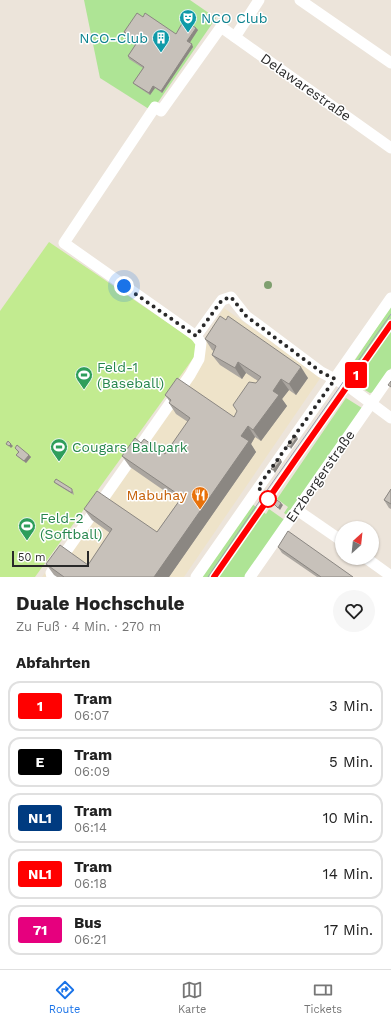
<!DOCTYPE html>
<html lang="de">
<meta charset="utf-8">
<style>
body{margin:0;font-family:"Work Sans",sans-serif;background:#f6f6f6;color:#222;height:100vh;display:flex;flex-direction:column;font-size:15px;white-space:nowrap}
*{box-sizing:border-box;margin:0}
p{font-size:13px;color:#767676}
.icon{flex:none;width:22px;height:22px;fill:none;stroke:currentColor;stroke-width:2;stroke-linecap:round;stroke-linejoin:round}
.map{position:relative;height:577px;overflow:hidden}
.sheet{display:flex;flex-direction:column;background:#fff;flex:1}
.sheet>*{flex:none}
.badge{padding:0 8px;border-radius:3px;font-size:14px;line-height:26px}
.needle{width:26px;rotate:27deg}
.controls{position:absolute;left:335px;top:521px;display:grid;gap:8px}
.controls a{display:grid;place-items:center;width:44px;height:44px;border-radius:50%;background:#fff;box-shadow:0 1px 3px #0004;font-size:20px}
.scale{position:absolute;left:12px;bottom:10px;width:77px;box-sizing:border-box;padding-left:4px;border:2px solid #292929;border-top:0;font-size:11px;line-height:14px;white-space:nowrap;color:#292929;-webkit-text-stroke:3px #fff;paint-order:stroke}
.you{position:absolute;width:20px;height:20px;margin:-10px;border:3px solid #fff;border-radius:50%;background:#1a73e8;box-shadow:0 0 0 6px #1a73e833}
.map>.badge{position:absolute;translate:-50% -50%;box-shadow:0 0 0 2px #fff}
h2{padding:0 16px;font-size:15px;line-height:36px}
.round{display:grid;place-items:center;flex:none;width:42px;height:42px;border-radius:21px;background:#f6f6f6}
.overview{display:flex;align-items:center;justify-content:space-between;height:68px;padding:0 16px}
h1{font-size:19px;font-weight:700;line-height:30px}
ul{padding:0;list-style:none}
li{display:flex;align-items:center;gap:12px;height:50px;margin:0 8px 6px;padding:0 8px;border:2px solid #e0e0e0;border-radius:12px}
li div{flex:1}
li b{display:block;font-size:15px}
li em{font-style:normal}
li .badge{min-width:44px;font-weight:700;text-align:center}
.tab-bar{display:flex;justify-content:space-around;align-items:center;height:56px;border-top:1px solid #e0e0e0;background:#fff;font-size:11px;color:#767676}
.tab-bar a{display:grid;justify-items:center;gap:2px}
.tab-bar .active{color:#1a73e8}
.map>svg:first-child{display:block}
.education{fill:#eee3c9}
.green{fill:#aee495}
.pitch{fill:#c2eb90}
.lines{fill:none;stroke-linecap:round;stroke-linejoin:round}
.minor{stroke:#fff;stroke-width:11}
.tram{stroke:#9da0b4;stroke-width:1}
.tree{fill:#7f9f6f}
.wall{fill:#aba6a0}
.shaded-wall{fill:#8b8782}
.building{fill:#c7c1ba;stroke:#8b8782}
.line-casing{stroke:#fff;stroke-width:9}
.line{stroke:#f00;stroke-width:6}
.walk{stroke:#292929;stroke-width:4;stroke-dasharray:0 7.2}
.stop-dot{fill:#fff;stroke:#f00;stroke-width:2}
.labels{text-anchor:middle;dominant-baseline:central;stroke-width:3;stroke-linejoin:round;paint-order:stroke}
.culture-label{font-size:14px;fill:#0d838f;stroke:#fff;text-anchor:start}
.street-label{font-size:14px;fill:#292929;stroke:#fff}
.leisure-label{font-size:14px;fill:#27864d;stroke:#fff;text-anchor:start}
.food-label{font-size:14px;fill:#c56008;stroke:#fff;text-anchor:end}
</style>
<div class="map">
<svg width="391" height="577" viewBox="0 0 391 577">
<rect width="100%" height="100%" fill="#ece4da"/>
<path class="education" d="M224 308 321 377 184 577H42L165 404 186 367Z"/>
<g class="green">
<path d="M84 0H190L216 18 152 111 100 78Z"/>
<path d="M391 306V368L374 392 370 393C362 388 348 382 347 372Z"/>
<path d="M346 398 362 408 290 517 284 513 288 507 277 499Z"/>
<path d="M252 504 266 514 269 509 286 521 247 577H202Z"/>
</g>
<path class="pitch" d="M49 242 202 346 35 577H0V311Z"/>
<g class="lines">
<g class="minor">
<path d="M300 0 391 63"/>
<path d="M235 37 259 0"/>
<path d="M391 148 221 27 161 111 155 107 64 243 196 336 222 300 231 297 246 316 257 324 321 372 348 386 391 418"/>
<path d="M297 510 342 541"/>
<path d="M366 558 391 576"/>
<path d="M52 577 51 573 190 375 199 359 201 343 196 336"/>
<path d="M196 577C260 484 327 391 391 298"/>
<path d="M250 577 391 375"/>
</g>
<path class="tram" d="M208 577 263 496 391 314"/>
</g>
<circle class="tree" cx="268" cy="285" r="4"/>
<g class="wall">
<path d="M143 17 176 34 196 28 198 30 189 43 193 47 162 93 155 88 150 95 135 85 133 83 143 68 129 59 128 56 135 45 130 42 128 40 130 37 125 34 124 32Z"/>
<path d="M205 339 308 378 296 395 289 390 282 399 287 406 261 441 255 437 251 444 256 452 169 577H57L54 575 46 564 88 565 110 533 92 520 84 509 157 532 179 501 130 467 122 456 141 443 165 454 188 422 176 414 169 403 170 402 165 395 234 417 258 381 246 373 242 379 220 365 212 355 214 351 212 350Z"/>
<path d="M15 448 29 455 31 457 26 463 18 457 16 455 18 452Z"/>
<path d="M54 482 73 491 74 495 56 484Z"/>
<path d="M391 489V509L389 508 384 500Z"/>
<path d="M278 547 353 577H317L282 553Z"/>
</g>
<g class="shaded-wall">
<path d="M196 28 198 30 189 44 187 41Z"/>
<path d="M192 44 193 47 162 93 161 91Z"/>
<path d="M153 86 155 88 150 95 149 93Z"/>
<path d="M238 362 246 373 242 379 235 368Z"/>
<path d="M301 367 308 378 296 395 289 384Z"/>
<path d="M281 379 289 390 282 399 287 406 261 441 253 430 273 391Z"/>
<path d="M248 426 255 437 251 444 256 452 169 577H154L241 436Z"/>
<path d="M297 437 298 439 291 449 290 447Z"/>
<path d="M11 444 13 446 11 448 9 446Z"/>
<path d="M29 455 31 457 26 463 24 461Z"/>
<path d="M281 460 282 462 275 473 273 470Z"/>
<path d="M281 503 283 505 280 510 278 508Z"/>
</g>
<g class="building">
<path d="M137 13 143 17 145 13 176 34 184 20 196 28 187 41 192 44 161 91 153 86 149 93 133 83 144 67 128 56 136 44 128 40 131 36 124 32Z"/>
<path d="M220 316 226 320 228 316 301 367 289 384 281 379 273 391 279 395 253 430 248 426 241 436 249 441 154 577H64L46 564 60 545 88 565 112 529 84 509 97 491 157 532 182 497 122 456 135 438 141 443 144 439 165 454 190 418 169 403 171 400 165 395 177 378 234 417 237 411 233 405 249 382 256 383 261 377 238 362 235 368 212 355 216 346 205 339Z"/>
<path d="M391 381V387L388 385Z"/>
<path d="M295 435 297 437 290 447 287 446Z"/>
<path d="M8 441 11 444 9 446 6 444Z"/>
<path d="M17 445 29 455 24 461 16 455 19 452 15 448Z"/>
<path d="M279 458 281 460 273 470 271 469Z"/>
<path d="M56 479 72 489V493L54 482Z"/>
<path d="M391 489V504L384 500Z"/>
<path d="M277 500 281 503 278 508 274 504Z"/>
<path d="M288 531 353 577H321L278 547Z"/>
</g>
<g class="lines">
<g class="line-casing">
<path id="line" d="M214 577 296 459 391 324"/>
</g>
<use href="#line" class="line"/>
<path class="walk" d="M124 286 196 336 222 300 231 297 246 316 321 372 335 379 258 487 268 499"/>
</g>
<defs>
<g id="theatre-pin" transform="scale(0.9)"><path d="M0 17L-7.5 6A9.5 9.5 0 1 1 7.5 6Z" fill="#0f9aa8" stroke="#fff"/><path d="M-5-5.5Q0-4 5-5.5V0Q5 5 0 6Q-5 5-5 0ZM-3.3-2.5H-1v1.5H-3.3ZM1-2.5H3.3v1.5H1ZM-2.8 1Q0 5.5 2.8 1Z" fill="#fff"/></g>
<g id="building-pin" transform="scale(0.9)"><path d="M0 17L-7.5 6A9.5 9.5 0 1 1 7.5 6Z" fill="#0f9aa8" stroke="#fff"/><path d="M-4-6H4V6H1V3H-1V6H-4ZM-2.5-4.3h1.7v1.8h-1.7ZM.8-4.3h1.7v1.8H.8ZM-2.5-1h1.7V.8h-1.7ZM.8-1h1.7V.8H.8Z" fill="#fff"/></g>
<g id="stadium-pin" transform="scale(0.9)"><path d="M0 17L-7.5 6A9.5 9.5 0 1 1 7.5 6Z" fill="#2e9e5b" stroke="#fff"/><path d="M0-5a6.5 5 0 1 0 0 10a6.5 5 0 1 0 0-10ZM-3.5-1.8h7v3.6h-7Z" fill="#fff"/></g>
<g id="restaurant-pin" transform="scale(0.9)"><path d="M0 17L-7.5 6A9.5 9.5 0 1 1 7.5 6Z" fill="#e8710a" stroke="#fff"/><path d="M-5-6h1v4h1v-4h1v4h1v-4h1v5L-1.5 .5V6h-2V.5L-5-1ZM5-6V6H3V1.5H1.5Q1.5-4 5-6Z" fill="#fff"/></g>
</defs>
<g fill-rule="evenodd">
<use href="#theatre-pin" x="188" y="18"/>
<use href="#building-pin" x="161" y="38"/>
<use href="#stadium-pin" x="84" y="375"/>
<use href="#stadium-pin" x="59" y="447"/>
<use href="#restaurant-pin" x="200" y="495"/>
<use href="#stadium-pin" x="27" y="526"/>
</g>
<circle class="stop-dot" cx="268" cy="499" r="8"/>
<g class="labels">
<g class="culture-label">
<text x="201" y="18">NCO Club</text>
<text x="148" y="38" text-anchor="end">NCO-Club</text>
</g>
<g class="street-label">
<text transform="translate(306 87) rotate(35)">Delawarestraße</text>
<text transform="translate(320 476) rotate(-55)">Erzbergerstraße</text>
</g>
<g class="leisure-label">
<text x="97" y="367">Feld-1<tspan x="97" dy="16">(Baseball)</tspan></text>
<text x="72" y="447">Cougars Ballpark</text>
<text x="40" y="518">Feld-2<tspan x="40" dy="16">(Softball)</tspan></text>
</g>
<g class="food-label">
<text x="187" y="495">Mabuhay</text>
</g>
</g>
</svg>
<div class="controls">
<a><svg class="needle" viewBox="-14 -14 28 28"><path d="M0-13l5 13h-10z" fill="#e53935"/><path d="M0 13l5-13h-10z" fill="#767676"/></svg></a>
</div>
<div class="scale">50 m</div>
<div class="you" style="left:124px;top:286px"></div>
<b class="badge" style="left:356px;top:375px;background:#f00;color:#fff">1</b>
</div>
<section class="sheet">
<div class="overview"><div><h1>Duale Hochschule</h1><p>Zu Fuß · 4 Min. · 270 m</p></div><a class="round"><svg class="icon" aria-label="heart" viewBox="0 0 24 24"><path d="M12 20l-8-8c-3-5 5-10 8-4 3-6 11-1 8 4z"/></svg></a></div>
<h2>Abfahrten</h2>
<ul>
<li><span class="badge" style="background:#f00;color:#fff">1</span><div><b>Tram</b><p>06:07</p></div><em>3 Min.</em></li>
<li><span class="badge" style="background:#000;color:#fff">E</span><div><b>Tram</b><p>06:09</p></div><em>5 Min.</em></li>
<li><span class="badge" style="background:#003b80;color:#fff">NL1</span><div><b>Tram</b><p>06:14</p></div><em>10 Min.</em></li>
<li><span class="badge" style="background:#f00;color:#fff">NL1</span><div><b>Tram</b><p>06:18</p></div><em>14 Min.</em></li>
<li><span class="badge" style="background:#e6007e;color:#fff">71</span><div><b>Bus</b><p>06:21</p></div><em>17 Min.</em></li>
</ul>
</section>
<nav class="tab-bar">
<a class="active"><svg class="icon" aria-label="directions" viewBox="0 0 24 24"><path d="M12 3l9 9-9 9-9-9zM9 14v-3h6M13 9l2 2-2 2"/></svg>Route</a>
<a><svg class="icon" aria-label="map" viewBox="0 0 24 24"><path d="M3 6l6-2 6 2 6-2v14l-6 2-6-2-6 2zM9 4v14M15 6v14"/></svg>Karte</a>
<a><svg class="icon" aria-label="tickets" viewBox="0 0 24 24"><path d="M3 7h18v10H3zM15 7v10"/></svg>Tickets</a>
</nav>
